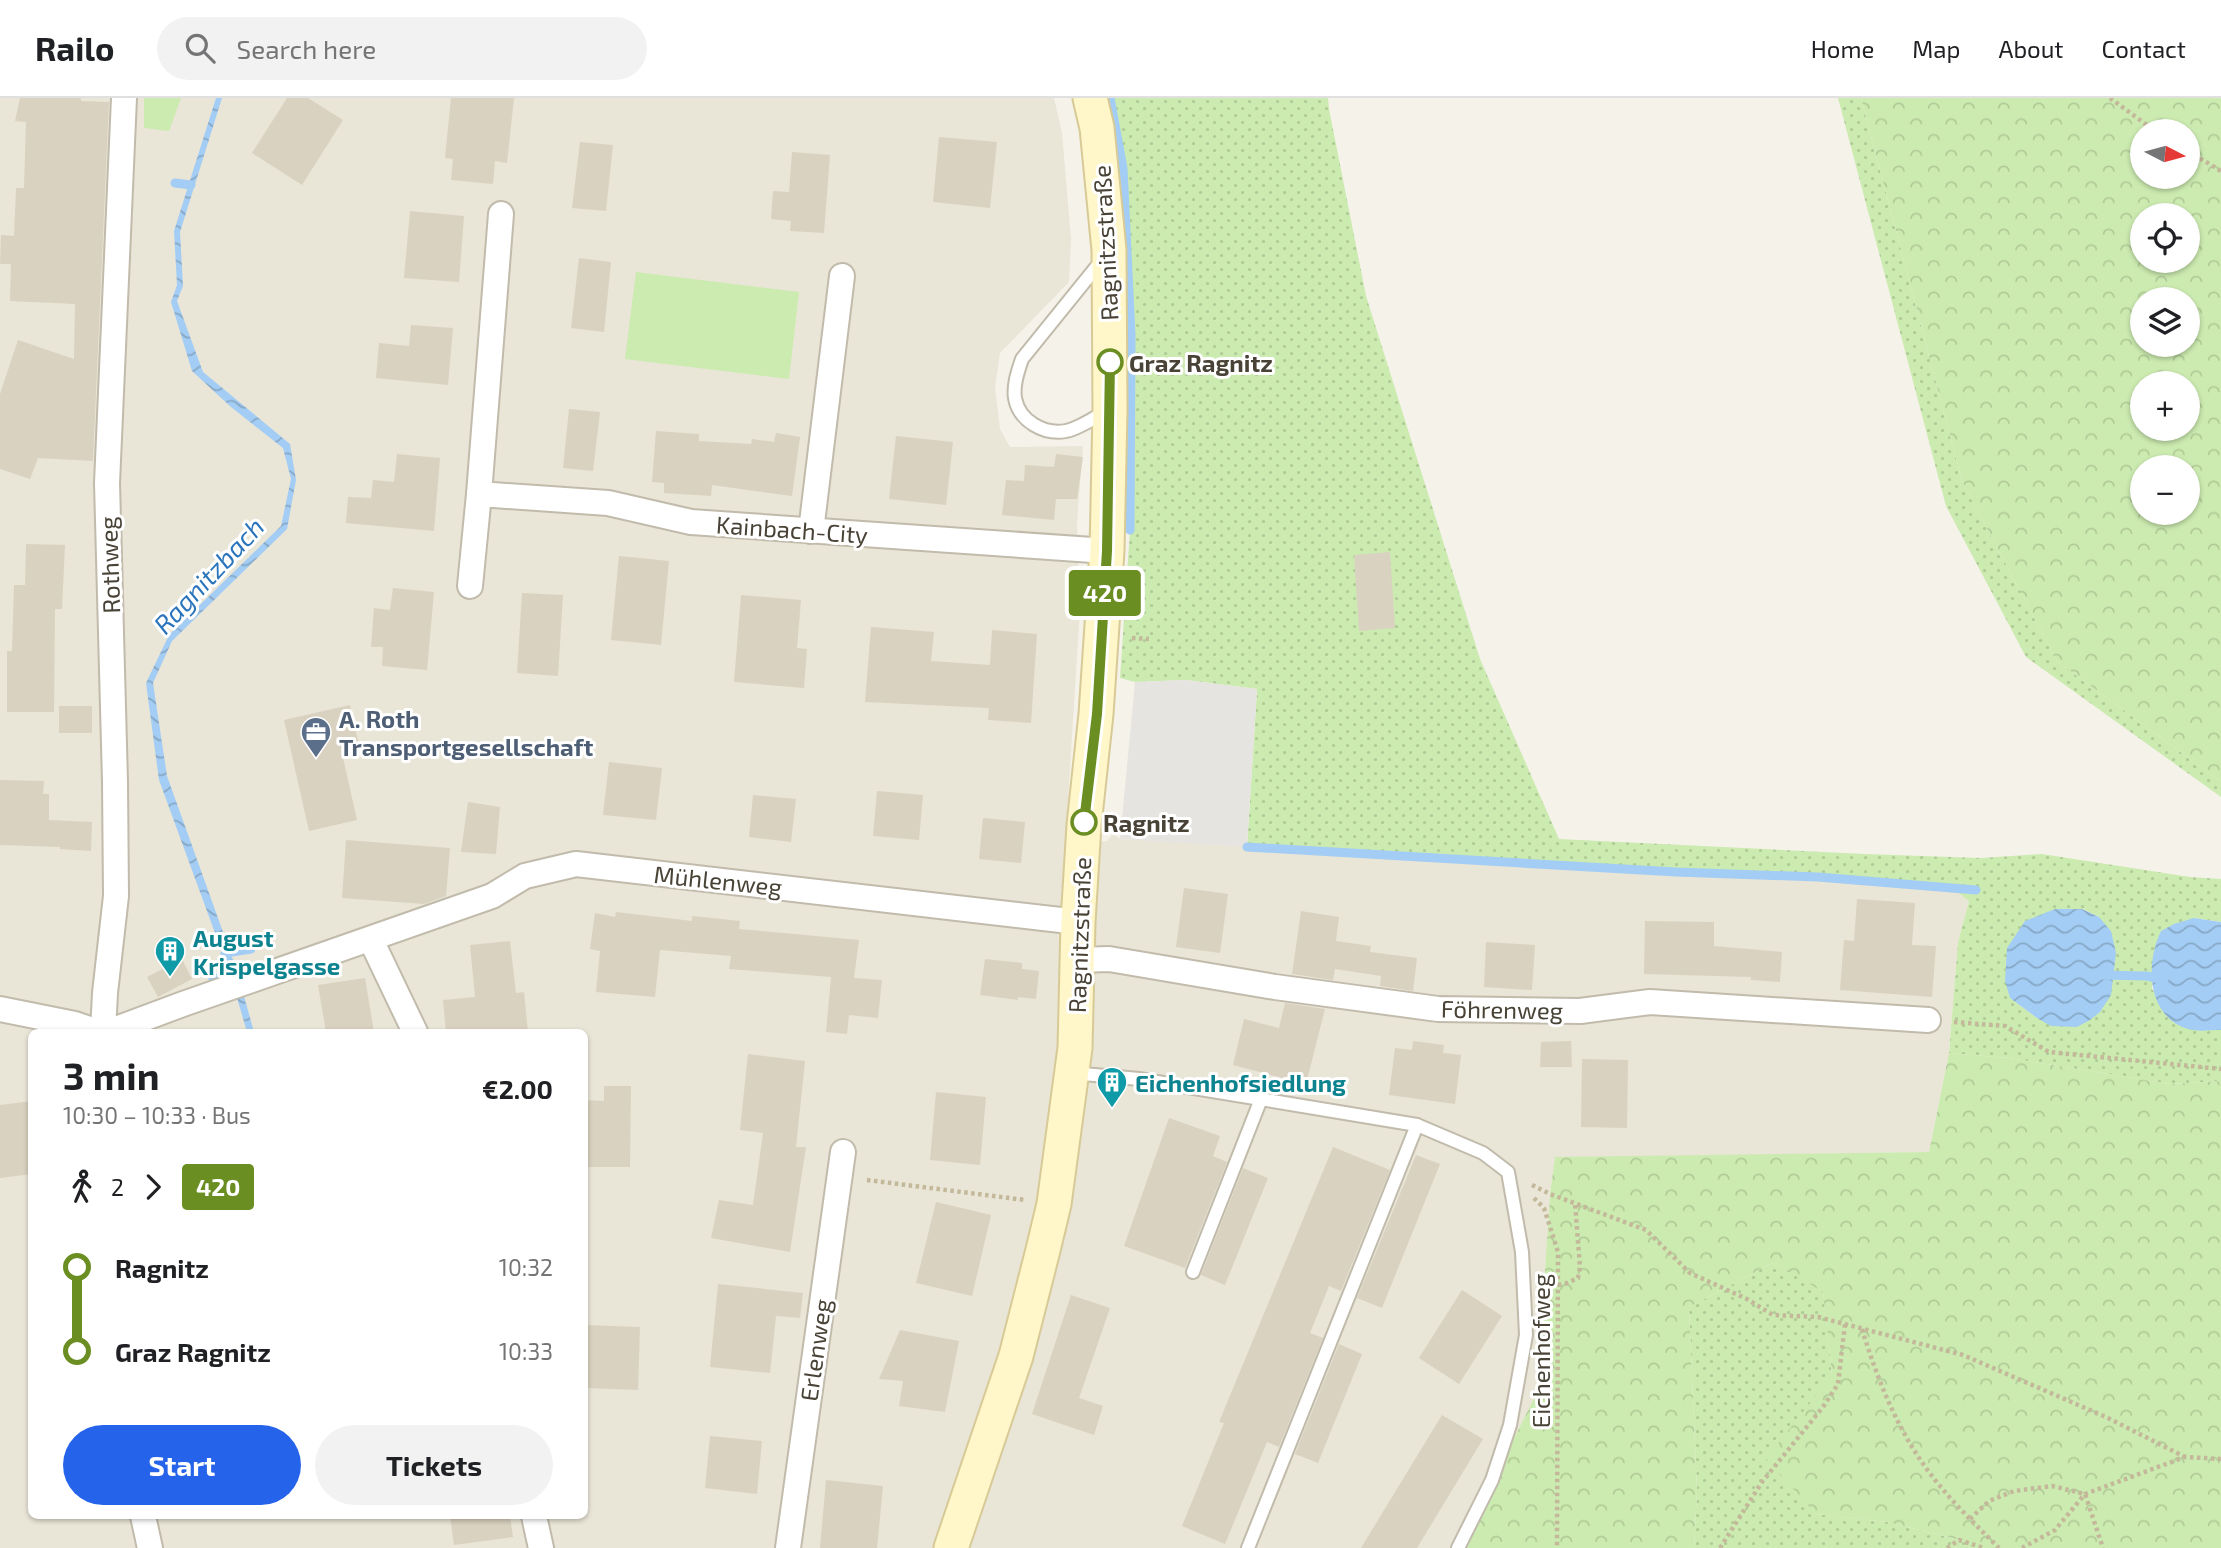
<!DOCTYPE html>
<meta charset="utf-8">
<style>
body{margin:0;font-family:"Exo 2",sans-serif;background:#f2f2f2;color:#202124;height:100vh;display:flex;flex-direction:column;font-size:26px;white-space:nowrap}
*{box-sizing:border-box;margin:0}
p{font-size:23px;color:#757577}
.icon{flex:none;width:38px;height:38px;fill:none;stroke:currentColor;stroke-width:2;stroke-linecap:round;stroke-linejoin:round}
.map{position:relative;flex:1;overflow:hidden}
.panel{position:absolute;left:28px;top:931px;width:560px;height:490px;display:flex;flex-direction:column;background:#fff;border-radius:10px;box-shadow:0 2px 5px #0004}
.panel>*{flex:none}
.badge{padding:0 14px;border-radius:5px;font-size:24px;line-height:46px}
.needle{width:46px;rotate:96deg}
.fabs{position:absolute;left:2130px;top:21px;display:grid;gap:14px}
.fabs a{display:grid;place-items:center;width:70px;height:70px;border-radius:50%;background:#fff;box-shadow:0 2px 5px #0004;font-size:35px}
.map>.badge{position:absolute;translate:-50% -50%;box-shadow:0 0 0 4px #fff}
.legs{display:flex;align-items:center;gap:10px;height:77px;padding:0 35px;font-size:23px}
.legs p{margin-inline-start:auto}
.headline{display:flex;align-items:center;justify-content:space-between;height:119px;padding:0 35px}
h1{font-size:38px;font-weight:700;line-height:52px}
.action{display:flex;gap:14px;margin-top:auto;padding:14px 35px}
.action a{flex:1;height:80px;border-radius:42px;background:#2563eb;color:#fff;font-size:28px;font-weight:700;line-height:80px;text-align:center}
.action a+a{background:#f2f2f2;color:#202124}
ul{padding:0 35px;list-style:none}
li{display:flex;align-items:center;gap:24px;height:84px;font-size:26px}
li i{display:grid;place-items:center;width:10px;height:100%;margin:0 9px;background:currentColor}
li i::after{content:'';width:18px;height:18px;margin:-9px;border:5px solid;border-radius:50%;background:#fff}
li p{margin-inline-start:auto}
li:first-child i{background:linear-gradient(#0000 50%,currentColor 0)}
li:last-child i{background:linear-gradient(currentColor 50%,#0000 0)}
header{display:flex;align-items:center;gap:42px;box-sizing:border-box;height:98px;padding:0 35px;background:#fff;border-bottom:2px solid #e0e0e0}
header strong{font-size:33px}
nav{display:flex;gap:38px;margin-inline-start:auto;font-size:24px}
.search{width:490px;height:63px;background:#f2f2f2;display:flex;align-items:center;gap:18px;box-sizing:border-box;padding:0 24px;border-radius:38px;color:#757577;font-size:26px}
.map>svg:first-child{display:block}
.residential{fill:#e9e5d7;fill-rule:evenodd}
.grass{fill:url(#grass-dots);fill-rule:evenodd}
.forest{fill:url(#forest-crowns);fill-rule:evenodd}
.park{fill:#ccebb0}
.parking{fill:#e6e4e0}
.water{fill:url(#water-waves)}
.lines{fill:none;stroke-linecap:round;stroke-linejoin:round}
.stream{stroke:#a3cdf4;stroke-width:9}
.building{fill:#dad2c0}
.lane-casing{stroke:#c1bbab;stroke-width:16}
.street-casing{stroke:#c1bbab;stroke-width:28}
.secondary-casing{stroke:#d7ca97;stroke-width:37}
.path{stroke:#c4b89b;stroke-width:4.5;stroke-dasharray:3.5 3.5;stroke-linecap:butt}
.lane{stroke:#fff;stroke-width:12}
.street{stroke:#fff;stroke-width:24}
.secondary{stroke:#fff6c9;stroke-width:33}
.line-1-casing{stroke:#fff;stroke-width:16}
.line-1{stroke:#6b8e23;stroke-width:10}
.stop-1-dot{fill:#fff;stroke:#6b8e23;stroke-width:3.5}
.labels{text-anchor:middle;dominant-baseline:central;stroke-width:6;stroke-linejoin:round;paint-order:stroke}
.street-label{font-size:24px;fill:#494337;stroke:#fff}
.stop-label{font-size:24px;font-weight:bold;fill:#494337;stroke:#fff;text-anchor:start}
.service-label{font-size:24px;font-weight:bold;fill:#4e5e75;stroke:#fff;text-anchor:start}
.culture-label{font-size:24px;font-weight:bold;fill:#0d838f;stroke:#fff;text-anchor:start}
.water-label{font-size:26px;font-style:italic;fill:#2a74bb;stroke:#fff}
</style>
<header>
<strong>Railo</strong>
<div class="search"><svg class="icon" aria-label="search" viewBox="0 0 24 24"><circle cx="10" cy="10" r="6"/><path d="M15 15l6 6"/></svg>Search here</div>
<nav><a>Home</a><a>Map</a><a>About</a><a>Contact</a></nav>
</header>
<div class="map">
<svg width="2221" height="1450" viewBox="0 0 2221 1450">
<defs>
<pattern id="grass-dots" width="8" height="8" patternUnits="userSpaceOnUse" patternTransform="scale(1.75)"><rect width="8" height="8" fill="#ccebb0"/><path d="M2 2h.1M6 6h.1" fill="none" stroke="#b1cb98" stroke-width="1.8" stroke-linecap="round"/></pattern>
<pattern id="forest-crowns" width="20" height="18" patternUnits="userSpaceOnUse" patternTransform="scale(1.75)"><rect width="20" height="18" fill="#ccebb0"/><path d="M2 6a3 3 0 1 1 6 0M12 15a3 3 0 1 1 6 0" fill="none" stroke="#b1cb98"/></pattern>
<pattern id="water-waves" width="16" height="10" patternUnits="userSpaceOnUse" patternTransform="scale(1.75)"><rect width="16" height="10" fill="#a3cdf4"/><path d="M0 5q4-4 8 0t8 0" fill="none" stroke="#87a8c6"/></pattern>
</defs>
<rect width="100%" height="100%" fill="#f5f2e9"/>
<path class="residential" d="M0 0H1054L1062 35 1071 141 1069 184 1000 255 995 289 1000 331 1010 349 1083 348 1077 425 1080 511 1065 749 1107 743 1113 736 1120 741 1676 774 1818 779 1953 791 1969 803 1958 844 1949 955 1929 1054 1555 1060 1550 1096 1537 1295 1458 1450H0ZM32 934H584V1418H32Z"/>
<g class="grass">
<path d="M1110 0H1328L1329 11 1366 198 1480 561 1559 741 1864 756 1981 760 2042 756 2190 779 2221 781V824L2194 820 2154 855 2152 891 2189 931 2221 932V983L2170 986 2009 960 1949 955 1958 844 1969 803 1953 791 1817 779 1676 774 1247 749 1257 591 1186 582 1135 584 1120 580 1130 432 1131 237 1123 70ZM2055 811H2083L2099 819 2037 920 2010 900Z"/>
<path d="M1838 0H1861L1962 383 2057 563 2221 684V699L2026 559 1946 408Z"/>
<path d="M1774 1164 1823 1193 1832 1277 1816 1416 1887 1424 1964 1443 1970 1450H1694L1697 1393 1689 1209Z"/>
</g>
<g class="forest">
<path d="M1861 0H2221V684L2057 563 1962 383ZM2142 33H2188V79H2142ZM2142 117H2188V163H2142ZM2142 201H2188V247H2142ZM2142 285H2188V331H2142ZM2142 369H2188V415H2142Z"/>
<path d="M1949 955 2009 960 2170 986 2221 983V1450H1970L1964 1443 1887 1424 1816 1416 1766 1361 1832 1277 1823 1194 1774 1164 1689 1209 1697 1393 1694 1450H1458L1537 1295 1550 1096 1555 1059 1929 1054Z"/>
</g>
<g class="park">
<path d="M144 0H181L169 33 144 30Z"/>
<path d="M636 174 799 194 789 281 625 261Z"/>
</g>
<path class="parking" d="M1186 582 1257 591 1247 749 1120 741 1135 584Z"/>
<g class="water">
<path d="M216 0H222L180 134 183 188 177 203 203 274 290 346 296 382 287 431 172 543 153 585 167 678 237 873 254 934H247L230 876 159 682 146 585 169 537 281 428 291 381 283 350 231 309 192 273 171 204 177 187 174 133Z"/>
<path d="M2055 811H2082L2099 819 2111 833 2116 855 2111 897 2100 914 2090 922 2077 929 2051 928 2037 920 2010 900 2005 883 2007 850 2025 823Z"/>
<path d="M2194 820 2221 824V932C2211 932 2198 934 2188 931 2147 919 2145 866 2161 833L2174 826Z"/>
</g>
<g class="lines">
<g class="stream">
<path d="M1110 0 1123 70 1131 237 1130 432"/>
<path d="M175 85 191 87"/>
<path d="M1247 749 1676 774 1818 779 1976 792"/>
<path d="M225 855 251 851"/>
<path d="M2101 877 2147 878 2164 882"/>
<path d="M213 881 232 875"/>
</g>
</g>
<g class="building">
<path d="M20 0H81V3L109 4 93 363 38 360 30 381 0 371V296L18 242 74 261 75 206 10 203 11 166H0L1 137 14 138 16 90H24L26 24 15 23Z"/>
<path d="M287 0H308L343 22 302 87 252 55Z"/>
<path d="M451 0H514L507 65 495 63 493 86 451 82 453 61 445 60Z"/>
<path d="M939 39 997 44 990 110 933 104Z"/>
<path d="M580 44 613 47 606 113 572 110Z"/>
<path d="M792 54 830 57 824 135 790 133 791 123 771 121 773 93 789 94Z"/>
<path d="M410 113 464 118 459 184 404 180Z"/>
<path d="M579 160 611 164 604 234 571 230Z"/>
<path d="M411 227 453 230 448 287 376 280 379 245 409 248Z"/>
<path d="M569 311 600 314 593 373 563 370Z"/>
<path d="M656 333 699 336V343L751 346 752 341 774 344 776 335 800 339 792 398 712 387 711 398 664 395V385L652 384Z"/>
<path d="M896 338 953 344 946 407 889 401Z"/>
<path d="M397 356 440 360 434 433 346 425 348 399 371 400 373 382 394 384Z"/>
<path d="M1056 356 1083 359 1077 401H1056L1054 422 1002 417 1006 382 1024 383 1025 367 1054 369Z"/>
<path d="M26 446 65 447 62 511H55L54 614H7V553H12L14 487H25Z"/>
<path d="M1390 454 1395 530 1359 533 1354 457Z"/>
<path d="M619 458 669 463 661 547 611 542Z"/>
<path d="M393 490 434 494 427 572 382 568 383 549H371L374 510 390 512Z"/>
<path d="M522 495 563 497 558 578 517 575Z"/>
<path d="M741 497 801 502 797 550 807 551 804 590 734 584Z"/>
<path d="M871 529 934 534 931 563 990 567 992 532 1037 536 1031 625 988 622 989 610 865 604Z"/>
<path d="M350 607 359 647 341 651 357 722 309 733 284 622Z"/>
<rect x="59" y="608" width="33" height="27"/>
<path d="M609 664 662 670 656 722 603 717Z"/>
<path d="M0 682 44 683 43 696H49V722L92 724 91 753 60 751V749L0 747Z"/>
<path d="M877 693 923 697 919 742 873 738Z"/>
<path d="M753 697 796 701 791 744 749 739Z"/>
<path d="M468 704 500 709 496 756 461 754Z"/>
<path d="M983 720 1025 724 1021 765 979 761Z"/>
<path d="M346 742 450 750 446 798 424 806 342 800Z"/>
<path d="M1184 790 1228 796 1220 855 1176 849Z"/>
<path d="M1857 801 1915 805 1912 847 1936 848 1932 899 1840 892 1844 842 1854 843Z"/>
<path d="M1301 813 1339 819 1336 843 1371 848 1370 854 1417 860 1413 893 1380 888 1381 878 1335 871 1333 882 1292 876Z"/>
<path d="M616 814 692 823V818L740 823 739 831 859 842 854 880 882 882 878 920 849 917 847 936 826 934 831 879 729 871 731 858 660 852 655 899 596 894 600 853 590 851 595 815 615 819Z"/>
<path d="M1645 823 1714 824V848L1782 854 1780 884 1751 882V879L1644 876Z"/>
<path d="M510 843 516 895 524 894 528 934H446L443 902 475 899 470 847Z"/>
<path d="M1486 844 1535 847 1532 892 1484 889Z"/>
<path d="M182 861 192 881 158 899 147 879Z"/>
<path d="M985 861 1022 865V871L1039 873 1036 901 1018 899V902L980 897Z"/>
<path d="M365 880 374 934H326L318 887Z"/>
<path d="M1285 905 1325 911 1306 986 1233 967 1244 921 1279 930Z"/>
<path d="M1413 943 1444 947 1443 955 1461 957 1455 1006 1389 997 1395 950 1412 952Z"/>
<path d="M1571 943 1572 969H1540L1541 944Z"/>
<path d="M748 956 805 963 796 1049H806L790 1154 711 1140 719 1102 753 1107 763 1035 740 1032Z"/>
<path d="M1582 961 1628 962 1627 1030 1581 1029Z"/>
<path d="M604 988H631L630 1069H584V1002L604 1003Z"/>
<path d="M936 994 986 999 980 1067 930 1062Z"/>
<path d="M32 1003V1076L0 1080V1007Z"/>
<path d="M1169 1020 1220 1038 1213 1058 1227 1064 1185 1170 1124 1148Z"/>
<path d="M1333 1049 1390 1072 1341 1193 1329 1188 1310 1235 1323 1240 1279 1349 1267 1344 1225 1446 1182 1428 1224 1325 1219 1324Z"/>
<path d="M1416 1057 1440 1066 1382 1210 1357 1200Z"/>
<path d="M1243 1070 1268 1080 1225 1187 1201 1177Z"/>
<path d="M936 1104 991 1117 972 1198 916 1185Z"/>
<path d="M718 1186 803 1195 800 1220 776 1218 770 1275 710 1269Z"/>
<path d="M1462 1192 1502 1218 1459 1286 1419 1260Z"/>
<path d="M1071 1197 1110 1210 1079 1300 1103 1308 1094 1337 1032 1316Z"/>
<path d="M584 1227 640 1229 638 1292 584 1290Z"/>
<path d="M900 1232 959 1243 945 1314 899 1308 903 1283 879 1281Z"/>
<path d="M1339 1246 1362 1256 1318 1365 1295 1356Z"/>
<path d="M1442 1317 1483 1341 1417 1450H1361Z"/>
<path d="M710 1338 762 1343 757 1396 705 1390Z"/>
<path d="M826 1382 883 1388 877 1450H820Z"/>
<path d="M450 1418H510L513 1439 454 1447Z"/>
</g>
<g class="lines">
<g class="lane-casing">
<g id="lane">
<path d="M1102 162 1022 261C1018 273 1013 287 1015 300 1019 323 1044 337 1066 333 1080 330 1094 320 1106 313"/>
<path d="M1072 975 1139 981 1417 1027 1483 1055 1508 1074 1522 1154 1526 1237 1510 1327 1492 1382 1458 1450"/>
<path d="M1193 1174 1261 1001"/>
<path d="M1248 1450 1417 1027"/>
</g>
</g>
<g class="street-casing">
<g id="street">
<path d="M501 116 479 396 608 405 691 424 1107 453"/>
<path d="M811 433 842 178"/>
<path d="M470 488 479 396"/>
<path d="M371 842 415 934"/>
<path d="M1078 862 1109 861 1275 889 1438 911 1580 913 1650 904 1928 922"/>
<path d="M0 911 75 926 98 934"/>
<path d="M103 934 105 895 116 798 115 684 107 385 124 0"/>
<path d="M108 934 183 906 492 798 525 778 576 766 1078 824"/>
<path d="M143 1418 150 1450"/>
<path d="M534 1418 541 1450"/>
<path d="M788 1450 843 1054"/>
</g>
</g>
<g class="secondary-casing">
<path id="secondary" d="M951 1450 1016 1258 1043 1152 1054 1106 1075 950 1078 824 1084 727 1096 616 1107 453 1110 312 1109 152 1097 30 1090 0"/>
</g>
<g class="path">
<path d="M2110 0 2155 33"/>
<path d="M2188 53 2221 73"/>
<path d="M1132 540 1149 541"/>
<path d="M1954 924 2005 928 2049 954 2221 971"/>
<path d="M867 1082 1025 1102"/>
<path d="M1532 1087 1550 1096 1646 1132 1690 1175 1747 1201 1773 1217 1818 1219 1963 1257 2106 1319 2185 1359"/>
<path d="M1534 1100 1544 1110 1558 1154 1557 1450"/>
<path d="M1558 1187 1567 1185 1578 1180 1580 1169 1575 1105"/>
<path d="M1862 1231C1879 1287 1902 1343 1940 1388 1958 1410 1979 1430 1999 1450"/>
<path d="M1970 1421 1989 1403 2014 1393 2052 1388 2085 1396 2103 1450"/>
<path d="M1720 1450 1762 1384 1823 1309 1838 1286 1845 1226"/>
<path d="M1947 1450 1959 1442 1984 1450"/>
<path d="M2022 1450 2055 1432 2085 1396 2185 1359 2221 1361"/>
</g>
<use href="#lane" class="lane"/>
<use href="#street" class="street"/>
<use href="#secondary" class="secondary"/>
</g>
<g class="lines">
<g class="line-1-casing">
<path id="line-1" d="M1084 724 1097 616 1107 453 1110 264"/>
</g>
<use href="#line-1" class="line-1"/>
</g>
<defs>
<g id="office-pin" transform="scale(1.575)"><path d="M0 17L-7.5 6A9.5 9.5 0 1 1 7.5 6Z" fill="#5c6f8a" stroke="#fff"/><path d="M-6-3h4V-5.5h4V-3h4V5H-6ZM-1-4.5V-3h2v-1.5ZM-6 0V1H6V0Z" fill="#fff"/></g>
<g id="building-pin" transform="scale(1.575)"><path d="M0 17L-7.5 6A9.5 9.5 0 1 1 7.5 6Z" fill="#0f9aa8" stroke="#fff"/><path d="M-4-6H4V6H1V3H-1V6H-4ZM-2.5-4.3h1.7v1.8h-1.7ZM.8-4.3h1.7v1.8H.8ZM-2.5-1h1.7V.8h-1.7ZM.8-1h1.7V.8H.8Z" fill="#fff"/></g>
</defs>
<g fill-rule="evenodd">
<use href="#office-pin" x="316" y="634"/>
<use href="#building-pin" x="170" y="853"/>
<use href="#building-pin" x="1112" y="984"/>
</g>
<g class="stop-1-dot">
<circle cx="1110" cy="264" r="12"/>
<circle cx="1084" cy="724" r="12"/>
</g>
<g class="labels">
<g class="street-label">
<text transform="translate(1105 145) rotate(-93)">Ragnitzstraße</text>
<text transform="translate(792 431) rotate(4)">Kainbach-City</text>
<text transform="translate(109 467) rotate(-92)">Rothweg</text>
<text transform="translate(718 782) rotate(6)">Mühlenweg</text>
<text transform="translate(1079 837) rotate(-88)">Ragnitzstraße</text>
<text transform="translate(1502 911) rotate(1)">Föhrenweg</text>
<text transform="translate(815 1252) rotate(-82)">Erlenweg</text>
<text transform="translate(1540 1253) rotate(-90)">Eichenhofweg</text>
</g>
<g class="stop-label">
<text x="1129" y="264">Graz Ragnitz</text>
<text x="1103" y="724">Ragnitz</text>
</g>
<g class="service-label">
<text x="339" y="620">A. Roth<tspan x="339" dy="28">Transportgesellschaft</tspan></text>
</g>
<g class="culture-label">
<text x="193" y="839">August<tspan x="193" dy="28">Krispelgasse</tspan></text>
<text x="1135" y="984">Eichenhofsiedlung</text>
</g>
<g class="water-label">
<text transform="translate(208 477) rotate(-47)">Ragnitzbach</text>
</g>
</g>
</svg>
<div class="fabs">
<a><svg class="needle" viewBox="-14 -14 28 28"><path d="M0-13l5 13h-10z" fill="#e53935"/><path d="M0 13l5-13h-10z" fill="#757577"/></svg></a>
<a><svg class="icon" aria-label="locate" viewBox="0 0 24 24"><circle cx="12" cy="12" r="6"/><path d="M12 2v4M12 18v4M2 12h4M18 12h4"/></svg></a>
<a><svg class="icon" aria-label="layers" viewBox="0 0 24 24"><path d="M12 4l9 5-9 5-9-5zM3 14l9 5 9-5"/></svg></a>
<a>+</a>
<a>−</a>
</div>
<b class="badge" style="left:1105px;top:495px;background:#6b8e23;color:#fff">420</b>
<section class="panel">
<div class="headline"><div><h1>3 min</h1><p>10:30 – 10:33 · Bus</p></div><b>€2.00</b></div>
<div class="legs"><svg class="icon" aria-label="walk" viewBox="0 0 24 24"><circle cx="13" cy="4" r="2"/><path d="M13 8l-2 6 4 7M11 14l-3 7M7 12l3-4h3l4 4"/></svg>2<svg class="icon" aria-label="forward" viewBox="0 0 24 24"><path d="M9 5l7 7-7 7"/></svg><b class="badge" style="background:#6b8e23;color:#fff">420</b></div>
<ul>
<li><i style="color:#6b8e23"></i><b>Ragnitz</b><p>10:32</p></li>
<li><i style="color:#6b8e23"></i><b>Graz Ragnitz</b><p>10:33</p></li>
</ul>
<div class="action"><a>Start</a><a>Tickets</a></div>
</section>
</div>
